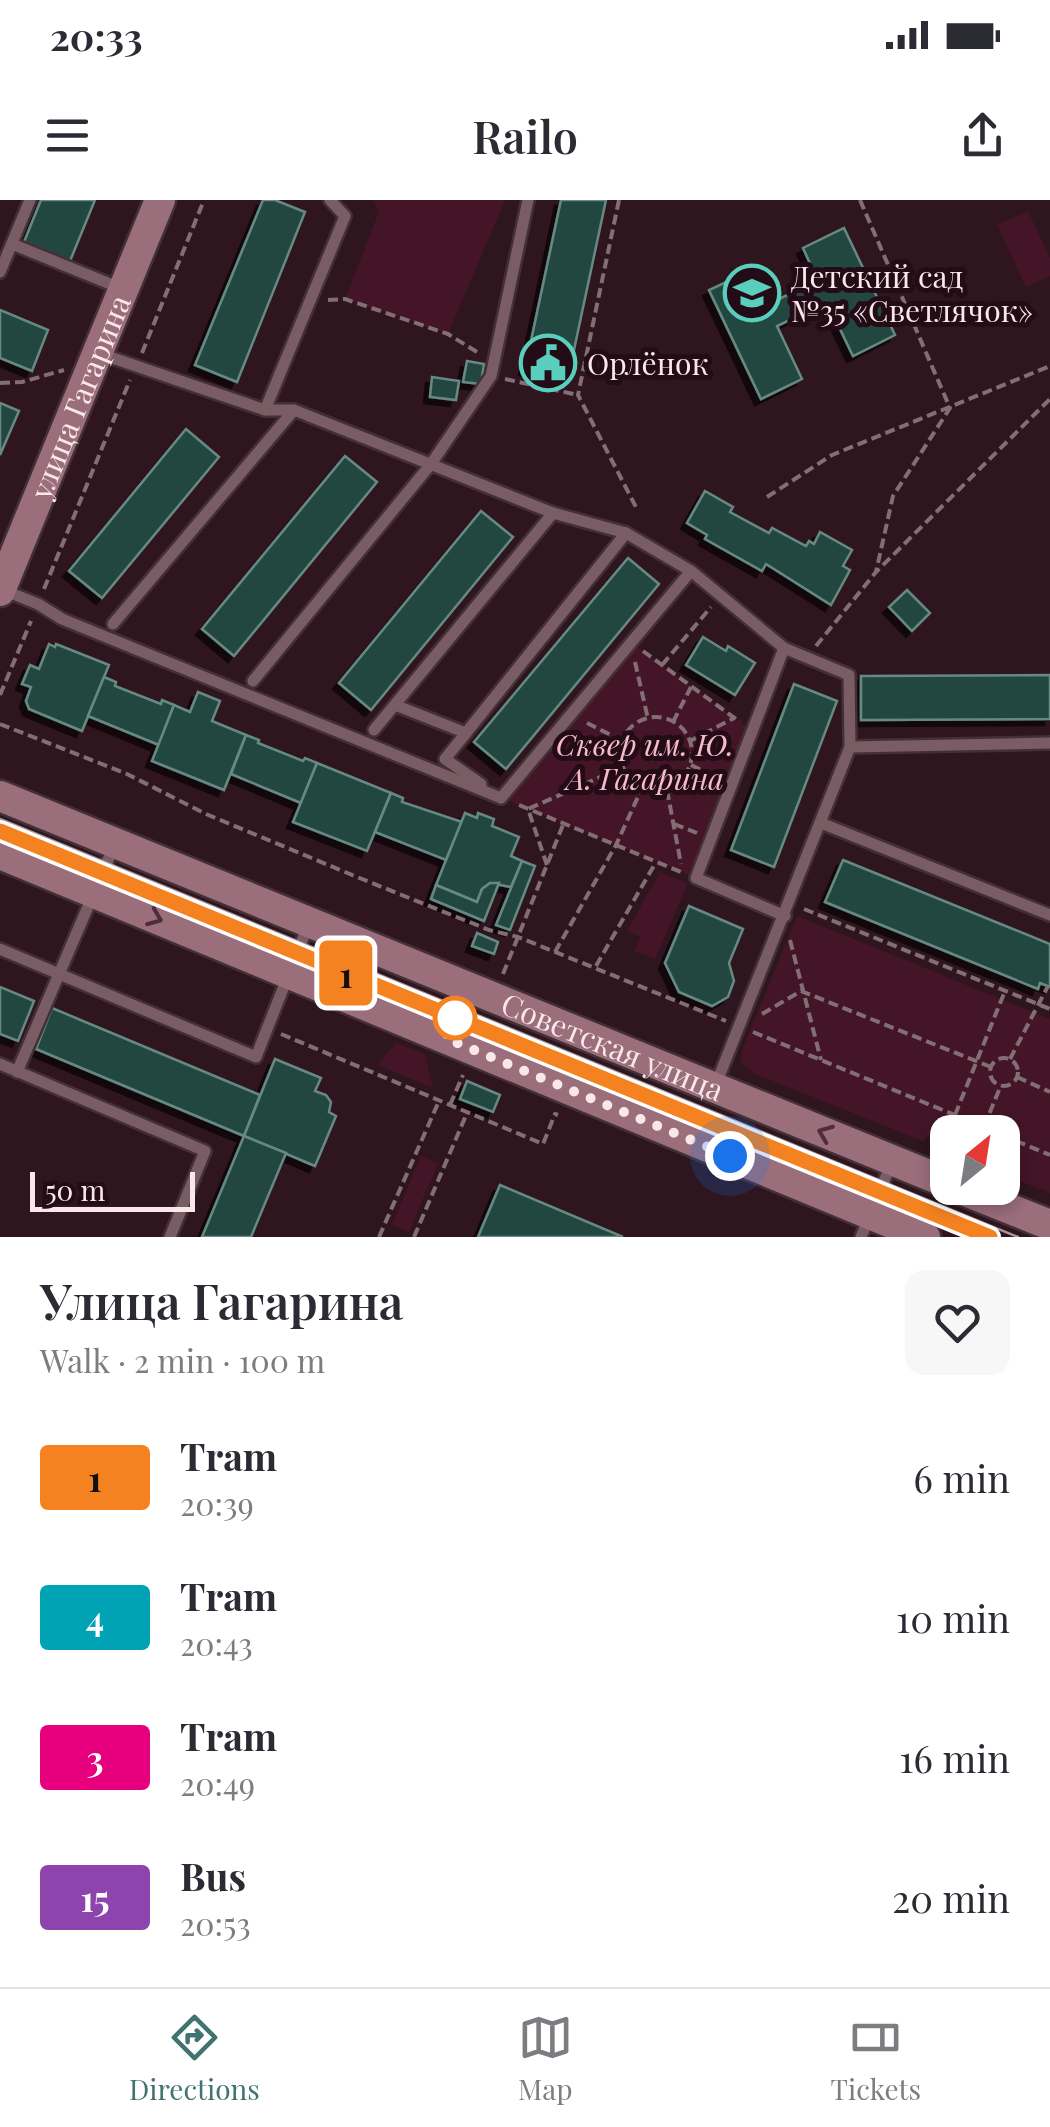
<!DOCTYPE html>
<meta charset="utf-8">
<style>
body{margin:0;font-family:"Playfair Display",serif;background:#f7f7f7;color:#2b2b33;height:100vh;display:flex;flex-direction:column;font-size:38px;white-space:nowrap}
*{box-sizing:border-box;margin:0}
p{font-size:32px;color:#7c7c81}
.icon{flex:none;width:55px;height:55px;fill:none;stroke:currentColor;stroke-width:2;stroke-linecap:round;stroke-linejoin:round}
.map{position:relative;height:1037px;overflow:hidden}
.drawer{display:flex;flex-direction:column;background:#fff;flex:1}
.drawer>*{flex:none}
.badge{padding:0 20px;border-radius:8px;font-size:35px;line-height:65px}
.needle{width:65px;rotate:30deg}
.controls{position:absolute;left:930px;top:915px;display:grid;gap:20px}
.controls a{display:grid;place-items:center;width:90px;height:90px;border-radius:20px;background:#fff;box-shadow:0 5px 15px #0003;font-size:50px}
.scale{position:absolute;left:30px;bottom:25px;width:165px;box-sizing:border-box;padding-left:10px;border:5px solid #f9e7ec;border-top:0;font-size:28px;line-height:35px;white-space:nowrap;color:#f9e7ec;-webkit-text-stroke:8px #230c15;paint-order:stroke}
.you{position:absolute;width:50px;height:50px;margin:-25px;border:8px solid #fff;border-radius:50%;background:#1a73e8;box-shadow:0 0 0 15px #1a73e833}
.map>.badge{position:absolute;translate:-50% -50%;box-shadow:0 0 0 5px #fff}
.round{display:grid;place-items:center;flex:none;width:105px;height:105px;border-radius:20px;background:#f7f7f7}
.head{display:flex;align-items:center;justify-content:space-between;height:170px;padding:0 40px}
h1{font-size:48px;font-weight:600;line-height:75px}
ul{padding:0;list-style:none}
li{display:flex;align-items:center;gap:30px;height:140px;padding:0 40px}
li div{flex:1}
li b{display:block;font-size:38px}
li em{font-style:normal}
li .badge{min-width:110px;font-weight:700;text-align:center}
.status{display:flex;justify-content:space-between;align-items:center;height:70px;padding:0 50px;background:#fff;direction:ltr}
.status svg{height:28px;fill:currentColor}
header{display:flex;justify-content:space-between;align-items:center;height:130px;padding:0 40px;background:#fff;font-size:45px;font-weight:600}
.tabs{display:flex;justify-content:space-around;align-items:center;height:140px;border-top:2px solid #e1e1e2;background:#fff;font-size:28px;color:#7c7c81}
.tabs a{display:grid;justify-items:center;gap:5px}
.tabs .current{color:#407471}
.map>svg:first-child{display:block}
.green{fill:#441527}
.building{fill:#244741;stroke:#668a83;stroke-width:2.5;filter:url(#shadow)}
.lines{fill:none;stroke-linecap:round;stroke-linejoin:round}
.lane-casing{stroke:#433036;stroke-width:16}
.secondary-casing{stroke:#433036;stroke-width:35}
.path{stroke:#846e76;stroke-width:4;stroke-dasharray:10 5;stroke-linecap:butt}
.lane{stroke:#7a5c65;stroke-width:11}
.secondary{stroke:#9b6e7c;stroke-width:30}
.tram{stroke:#ab969d;stroke-width:2.5}
.oneway{stroke:#4d2e39}
.line-casing{stroke:#fff;stroke-width:22}
.line{stroke:#f58220;stroke-width:15}
.walk{stroke:#f9e7ec;stroke-width:10;stroke-dasharray:0 18}
.stop-dot{fill:#fff;stroke:#f58220;stroke-width:5}
.labels{text-anchor:middle;dominant-baseline:central;stroke-width:10;stroke-linejoin:round;paint-order:stroke}
.poi-label{font-size:30px;fill:#f9e7ec;stroke:#230c15;text-anchor:start}
.street-label{font-size:30px;fill:#f9e7ec;stroke:#230c15}
.park-label{font-size:30px;font-style:italic;fill:#f7b9cc;stroke:#230c15}
</style>
<div class="status"><b>20:33</b><svg viewBox="0 0 49 12"><path d="M0 12V9h3v3zM5 12V6h3v6zM10 12V3h3v9zM15 12V0h3v12zM26 1h20v11H26zM47 4h2v5h-2z"/></svg></div>
<header><svg class="icon" aria-label="menu" viewBox="0 0 24 24"><path d="M4 6h16M4 12h16M4 18h16"/></svg>Railo<svg class="icon" aria-label="share" viewBox="0 0 24 24"><path d="M12 15V3M7 8l5-5 5 5M5 13v7h14v-7"/></svg></header>
<div class="map">
<svg width="1050" height="1037" viewBox="0 0 1050 1037">
<defs>
<filter id="shadow"><feDropShadow dx="-6" dy="6" stdDeviation="0" flood-color="#0009"/></filter>
</defs>
<rect width="100%" height="100%" fill="#2e151e"/>
<g class="green">
<path d="M373 0H505L448 134 345 99 379 12Z"/>
<path d="M1028 11 1050 58V76L1026 87 997 25Z"/>
<path d="M631 442 752 531 696 678 501 598Z"/>
<path d="M660 672 688 683 655 759 634 751 640 737 627 731Z"/>
<path d="M797 716 1050 819V993L1005 975 1002 932H963L943 924 923 941 756 874 741 864 742 850Z"/>
<path d="M396 843 425 854 433 888 378 865Z"/>
<path d="M421 956 438 963 409 1032 392 1025Z"/>
</g>
<g class="building">
<path d="M41 0H95L70 61 24 42Z"/>
<path d="M263 0H275L305 12 237 182 195 165Z"/>
<path d="M561 0H606L568 178 525 169Z"/>
<path d="M844 28 895 135 853 156 827 102 777 126 802 179 761 199 709 90 752 70 768 104 818 81 803 48Z"/>
<path d="M0 110 48 130 32 171 0 158Z"/>
<path d="M467 161 484 164 481 184 463 182Z"/>
<path d="M432 177 459 181 456 200 430 197Z"/>
<path d="M0 203 19 211 0 255Z"/>
<path d="M186 229 219 257 102 398 69 371Z"/>
<path d="M345 256 377 282 234 456 202 429Z"/>
<path d="M705 291 733 307 730 312 769 333 772 328 806 346 809 341 814 344 820 332 852 350 843 366 850 370 831 405 766 364 762 371 705 339 707 335 687 323Z"/>
<path d="M481 311 513 337 371 510 339 483Z"/>
<path d="M628 358 659 384 506 569 474 542Z"/>
<path d="M907 390 930 413 912 431 889 407Z"/>
<path d="M703 437 726 451 728 446 755 463 735 495 686 465Z"/>
<path d="M49 444 55 447 56 444 109 465 82 531 29 509 26 501 31 487 22 484 30 465 39 469Z"/>
<path d="M1050 475V519L861 520V476Z"/>
<path d="M104 477 116 482 115 486 161 504 162 500 174 505 159 545 88 516Z"/>
<path d="M794 484 837 501 774 667 731 650Z"/>
<path d="M198 492 220 501 212 521 246 535 224 590 152 561 174 505 190 512Z"/>
<path d="M246 535 259 540 258 543 303 561 305 558 317 563 301 603 231 574Z"/>
<path d="M317 563 391 593 367 651 293 622Z"/>
<path d="M391 593 403 598 402 602 462 622 446 660 375 632Z"/>
<path d="M465 613 477 618 478 613 494 619 492 626 519 637 511 656 522 661 511 687 490 683 482 689 477 702 436 685Z"/>
<path d="M843 660 1050 744V787L1040 783 1038 789 825 702Z"/>
<path d="M522 661 535 666 510 730 496 725Z"/>
<path d="M490 683H499L484 721 431 699 436 685 477 702 482 689Z"/>
<path d="M689 706 743 729 729 763 734 781 728 797 712 806 679 792 665 763Z"/>
<path d="M477 733 498 742 494 754 472 746Z"/>
<path d="M0 787 34 801 18 841 0 834Z"/>
<path d="M52 808 260 895 244 936 36 849Z"/>
<path d="M275 859 321 878 315 891 326 895 331 902 329 912 336 916 315 966 244 936Z"/>
<path d="M467 881 500 895 493 912 460 899Z"/>
<path d="M244 936 286 953 251 1037H202Z"/>
<path d="M500 985 623 1037H478Z"/>
</g>
<g class="lines">
<g class="lane-casing">
<g id="lane">
<path d="M12 44 120 88"/>
<path d="M0 72 30 0"/>
<path d="M98 153 265 210H294L553 313 626 333 691 371 784 448 849 475 850 547 716 884"/>
<path d="M265 210 345 16 330 0"/>
<path d="M1 389 38 404 62 419 501 598"/>
<path d="M113 424 294 210"/>
<path d="M784 448 696 678 785 716"/>
<path d="M253 481 431 264 491 176 528 0"/>
<path d="M395 505 466 533 626 333"/>
<path d="M374 530 553 313"/>
<path d="M466 533 445 559 481 584"/>
<path d="M850 547 1050 543"/>
<path d="M501 598 691 371"/>
<path d="M821 623 1050 715"/>
<path d="M0 749 256 857 309 723"/>
<path d="M0 864 205 951 170 1037"/>
<path d="M17 872 114 646"/>
<path d="M861 1037 892 962"/>
</g>
</g>
<g class="secondary-casing">
<g id="secondary">
<path id="s1" d="M0 391 160 0"/>
<path id="s2" d="M0 596 948 983"/>
<path d="M0 654 925 1037"/>
<path d="M958 988 1050 1025"/>
</g>
</g>
<g class="path">
<path d="M619 0 578 195 638 311"/>
<path d="M860 0 950 208 893 296 876 372"/>
<path d="M328 100 345 99 448 134 477 152"/>
<path d="M142 153 204 0"/>
<path d="M505 179 578 195"/>
<path d="M0 183 22 182 64 170"/>
<path d="M767 297 832 255 1050 166"/>
<path d="M44 389 130 180"/>
<path d="M816 446 876 372 1050 199"/>
<path d="M643 451 740 522"/>
<path d="M635 462 648 519"/>
<path d="M662 465 711 407"/>
<path d="M0 495 31 421"/>
<circle cx="656" cy="553" r="36"/>
<path d="M673 522 691 487"/>
<path d="M587 523 623 541"/>
<path d="M0 524 127 574 206 614 357 677 489 730 518 737 726 821"/>
<path d="M690 541 734 518"/>
<path d="M691 565 718 578"/>
<path d="M667 590 681 664"/>
<path d="M519 605 681 672"/>
<path d="M674 624 697 633"/>
<path d="M547 665 528 609 621 568"/>
<path d="M804 709 1050 809"/>
<path d="M790 740 821 860"/>
<path d="M555 752 616 645 642 588"/>
<path d="M596 766 656 662"/>
<path d="M503 774 563 625"/>
<path d="M762 814 801 791 991 867"/>
<path d="M753 832 996 932"/>
<path d="M281 834 543 944 555 914 558 915"/>
<circle cx="1004" cy="872" r="14"/>
<path d="M1010 859 1048 786"/>
<path d="M1017 877 1050 892"/>
<path d="M450 905 463 875"/>
<path d="M955 915 1005 791"/>
<path d="M984 927 1001 885"/>
<path d="M1002 935 1050 955"/>
<path d="M379 1037 439 901"/>
<path d="M414 1037 467 913"/>
</g>
<use href="#lane" class="lane"/>
<use href="#secondary" class="secondary"/>
<path class="tram" d="M0 619 1018 1037"/>
</g>
<defs><path id="oneway-chevron" d="M-2-3.5L2.5 0L-2 3.5" fill="none" stroke-width="1.6" stroke-linecap="round" stroke-linejoin="round" transform="scale(2.5)"/></defs>
<g class="oneway">
<use href="#oneway-chevron" transform="translate(155 718) rotate(22)"/>
<use href="#oneway-chevron" transform="translate(825 933) rotate(-158)"/>
</g>
<g class="lines">
<g class="line-casing">
<path id="line" d="M0 631 990 1037"/>
</g>
<use href="#line" class="line"/>
<path class="walk" d="M455 818 445 838 730 956"/>
</g>
<defs>
<g id="school-ring" transform="scale(2.875)"><circle r="9.5" fill="#230c15" stroke="#5acebd" stroke-width="1.5"/><path d="M0-5L7-2L0 1L-7-2ZM-4 1L0 2.5L4 1V4Q0 6-4 4Z" fill="#5acebd"/></g>
<g id="civic-ring" transform="scale(2.875)"><circle r="9.5" fill="#230c15" stroke="#5acebd" stroke-width="1.5"/><path d="M-.6-6.5H3V-4.5H.6V-3L4-1V1h2V6H-6V1h2V-1L-.6-3ZM-1.2 2.5V6h2.4V2.5Z" fill="#5acebd"/></g>
</defs>
<g fill-rule="evenodd">
<use href="#school-ring" x="752" y="93"/>
<use href="#civic-ring" x="548" y="163"/>
</g>
<circle class="stop-dot" cx="455" cy="818" r="20"/>
<g class="labels">
<g class="poi-label">
<text x="791" y="76">Детский сад<tspan x="791" dy="34">№35 «Светлячок»</tspan></text>
<text x="587" y="163">Орлёнок</text>
</g>
<g class="street-label">
<text stroke="none"><textPath href="#s1" startOffset="210">улица Гагарина</textPath></text>
<text stroke="none"><textPath href="#s2" startOffset="662">Советская улица</textPath></text>
</g>
<g class="park-label">
<text x="645" y="544">Сквер им. Ю.<tspan x="645" dy="34">А. Гагарина</tspan></text>
</g>
</g>
</svg>
<div class="controls">
<a><svg class="needle" viewBox="-14 -14 28 28"><path d="M0-13l5 13h-10z" fill="#e53935"/><path d="M0 13l5-13h-10z" fill="#7c7c81"/></svg></a>
</div>
<div class="scale">50 m</div>
<div class="you" style="left:730px;top:956px"></div>
<b class="badge" style="left:346px;top:773px;background:#f58220;color:#111">1</b>
</div>
<section class="drawer">
<div class="head"><div><h1>Улица Гагарина</h1><p>Walk · 2 min · 100 m</p></div><a class="round"><svg class="icon" aria-label="heart" viewBox="0 0 24 24"><path d="M12 20l-8-8c-3-5 5-10 8-4 3-6 11-1 8 4z"/></svg></a></div>
<ul>
<li><span class="badge" style="background:#f58220;color:#111">1</span><div><b>Tram</b><p>20:39</p></div><em>6 min</em></li>
<li><span class="badge" style="background:#00a3b4;color:#fff">4</span><div><b>Tram</b><p>20:43</p></div><em>10 min</em></li>
<li><span class="badge" style="background:#e6007e;color:#fff">3</span><div><b>Tram</b><p>20:49</p></div><em>16 min</em></li>
<li><span class="badge" style="background:#8e44ad;color:#fff">15</span><div><b>Bus</b><p>20:53</p></div><em>20 min</em></li>
</ul>
</section>
<nav class="tabs">
<a class="current"><svg class="icon" aria-label="directions" viewBox="0 0 24 24"><path d="M12 3l9 9-9 9-9-9zM9 14v-3h6M13 9l2 2-2 2"/></svg>Directions</a>
<a><svg class="icon" aria-label="map" viewBox="0 0 24 24"><path d="M3 6l6-2 6 2 6-2v14l-6 2-6-2-6 2zM9 4v14M15 6v14"/></svg>Map</a>
<a><svg class="icon" aria-label="tickets" viewBox="0 0 24 24"><path d="M3 7h18v10H3zM15 7v10"/></svg>Tickets</a>
</nav>
